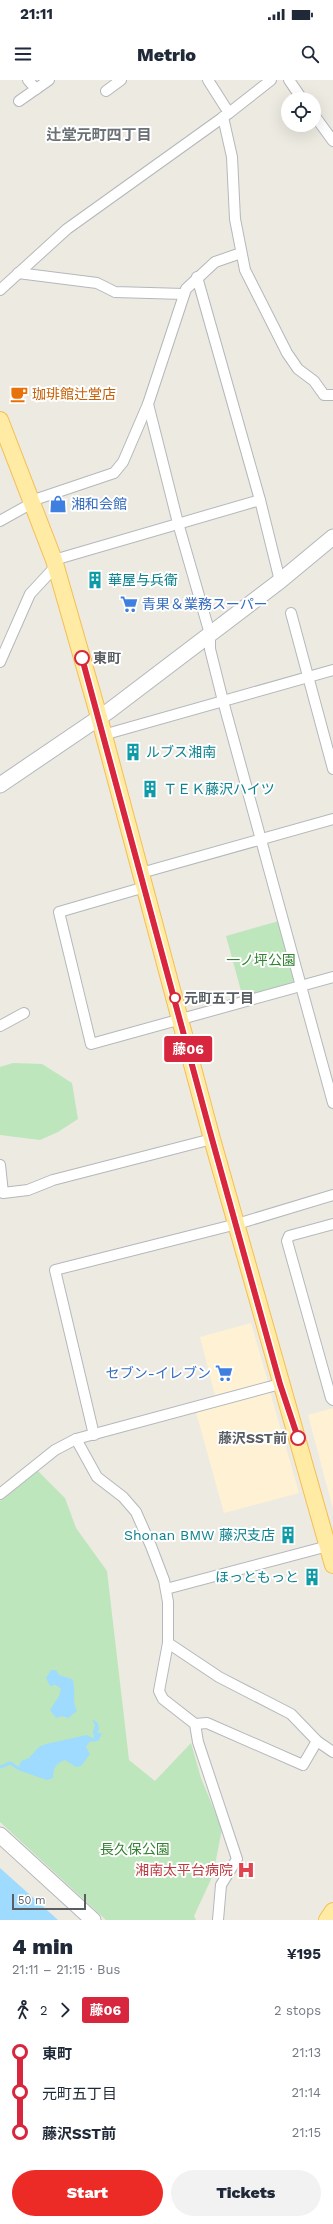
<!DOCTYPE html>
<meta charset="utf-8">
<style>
body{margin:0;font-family:"Work Sans","Noto Sans JP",sans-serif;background:#f2f2f3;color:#1f2937;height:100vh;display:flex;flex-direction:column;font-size:15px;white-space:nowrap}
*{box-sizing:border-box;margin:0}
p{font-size:13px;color:#747a83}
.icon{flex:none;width:22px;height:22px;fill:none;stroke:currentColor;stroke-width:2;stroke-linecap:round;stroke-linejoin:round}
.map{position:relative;height:1840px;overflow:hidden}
.sheet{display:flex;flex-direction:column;background:#fff;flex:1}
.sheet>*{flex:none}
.badge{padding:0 8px;border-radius:3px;font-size:14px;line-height:26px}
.tools{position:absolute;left:281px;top:12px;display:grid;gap:8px}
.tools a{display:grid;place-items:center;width:40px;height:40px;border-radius:50%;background:#fff;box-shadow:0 4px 16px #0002;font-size:20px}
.scale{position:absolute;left:12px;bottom:10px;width:74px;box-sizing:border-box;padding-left:4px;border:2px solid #595e62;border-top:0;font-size:11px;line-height:14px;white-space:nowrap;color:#595e62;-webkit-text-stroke:3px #fff;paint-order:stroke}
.map>.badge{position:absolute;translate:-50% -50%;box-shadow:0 0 0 2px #fff}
.legs{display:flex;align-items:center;gap:6px;height:44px;padding:0 12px;font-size:13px}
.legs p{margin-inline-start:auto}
.summary{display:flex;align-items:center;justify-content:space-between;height:68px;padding:0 12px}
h1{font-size:22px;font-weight:800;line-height:30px}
.cta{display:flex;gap:8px;margin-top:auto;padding:8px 12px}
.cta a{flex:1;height:46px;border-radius:24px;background:#ed2b26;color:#fff;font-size:16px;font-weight:800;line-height:46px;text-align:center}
.cta a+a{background:#f2f2f3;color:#1f2937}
ul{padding:0 12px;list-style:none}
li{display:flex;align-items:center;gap:14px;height:40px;font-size:15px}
li i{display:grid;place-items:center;width:6px;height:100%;margin:0 5px;background:currentColor}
li i::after{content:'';width:10px;height:10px;margin:-5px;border:3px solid;border-radius:50%;background:#fff}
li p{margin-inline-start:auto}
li:first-child i{background:linear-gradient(#0000 50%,currentColor 0)}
li:last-child i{background:linear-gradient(currentColor 50%,#0000 0)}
.status{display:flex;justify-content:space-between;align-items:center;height:28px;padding:0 20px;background:#fff;direction:ltr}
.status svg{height:11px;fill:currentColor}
header{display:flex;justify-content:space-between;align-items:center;height:52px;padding:0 12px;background:#fff;font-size:18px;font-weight:800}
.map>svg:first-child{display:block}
.commercial{fill:#fff2d4}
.green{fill:#bee6bc}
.water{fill:#9fdaff}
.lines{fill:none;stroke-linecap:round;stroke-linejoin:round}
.stream{stroke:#9fdaff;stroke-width:3}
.street-casing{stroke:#b4b8bc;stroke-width:12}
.secondary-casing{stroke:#b3b7bc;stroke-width:17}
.primary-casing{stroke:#f5be52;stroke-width:18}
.street{stroke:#fff;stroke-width:10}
.secondary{stroke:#fff;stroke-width:15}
.primary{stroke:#ffeba4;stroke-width:16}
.line-1-casing{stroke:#fff;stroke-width:9}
.line-1{stroke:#d7263d;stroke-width:6}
.stop-1-dot{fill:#fff;stroke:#d7263d;stroke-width:2}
.labels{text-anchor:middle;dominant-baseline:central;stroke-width:4;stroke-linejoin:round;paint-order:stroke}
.food-label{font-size:14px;fill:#c56008;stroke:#fff;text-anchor:start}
.shop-label{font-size:14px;fill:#366cbe;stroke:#fff;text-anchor:start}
.culture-label{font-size:14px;fill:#0d838f;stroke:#fff;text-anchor:start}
.stop-label{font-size:14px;font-weight:bold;fill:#595e62;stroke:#fff;text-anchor:start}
.park-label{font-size:14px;fill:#328231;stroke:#fff}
.health-label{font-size:14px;fill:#be3a42;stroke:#fff;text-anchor:end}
.neighbourhood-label{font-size:15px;font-weight:bold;fill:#6a7074;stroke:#fff}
</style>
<div class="status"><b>21:11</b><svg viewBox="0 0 49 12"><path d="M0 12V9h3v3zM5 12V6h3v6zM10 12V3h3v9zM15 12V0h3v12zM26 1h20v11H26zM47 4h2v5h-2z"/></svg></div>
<header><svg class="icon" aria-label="menu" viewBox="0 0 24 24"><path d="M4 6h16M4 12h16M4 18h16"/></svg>Metrio<svg class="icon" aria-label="search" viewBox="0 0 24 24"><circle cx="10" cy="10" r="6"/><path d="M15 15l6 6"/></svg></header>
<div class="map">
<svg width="333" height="1840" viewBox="0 0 333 1840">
<rect width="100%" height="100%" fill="#edeae1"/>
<g class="commercial">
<path d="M251 1243 268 1302 215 1315 200 1257Z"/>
<path d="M270 1312 299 1413 224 1433 196 1332Z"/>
<path d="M333 1328V1429L308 1335Z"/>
</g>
<g class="green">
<path d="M279 841 296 903 243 918 226 856Z"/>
<path d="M13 983 42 984 72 1003 78 1039 58 1052 40 1060 0 1055V987Z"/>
<path d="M38 1391 65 1418 76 1448 107 1491 129 1680 155 1701 191 1663 201 1698 222 1749 213 1795 194 1836 196 1840H106L0 1742V1421Z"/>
</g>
<g class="water">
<path d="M51 1590H56L59 1595 72 1599C77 1609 71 1621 77 1631L68 1638 62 1636 56 1638 50 1630 59 1616 61 1609 56 1605 50 1606 46 1598Z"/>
<path d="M92 1639 98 1643 99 1649 97 1652 102 1654 98 1661 89 1662 86 1667 90 1674 81 1686 76 1687 65 1680C56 1683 53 1688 53 1698L47 1700 18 1690 21 1681 29 1678 39 1667 46 1664 87 1655 94 1659 93 1651 95 1645Z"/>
<path d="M0 1788 58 1840H0Z"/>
</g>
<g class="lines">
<path class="stream" d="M0 1687 10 1683 18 1688"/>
<g class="street-casing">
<g id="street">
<path d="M28 0 36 9"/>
<path d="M208 0 229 33"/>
<path d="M289 0 302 19"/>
<path d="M106 11 121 0"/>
<path d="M19 21 49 0"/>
<path d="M314 35 333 61"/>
<path d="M223 37 232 77 235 139 245 190 287 273 298 289 314 301 324 315H333"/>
<path d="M18 193 97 203 115 212 184 214"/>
<path d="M197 197 260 420 280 501"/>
<path d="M0 210 67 149 229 33 271 0"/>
<path d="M148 324 178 443 210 554V569L223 621 333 1023"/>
<path d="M31 421 114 393 123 382 148 324 186 209 215 182 241 173"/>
<path d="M0 441 32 423"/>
<path d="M54 480 260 420"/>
<path d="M291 533 333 689"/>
<path d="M0 582 30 514 55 487"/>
<path d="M103 655 333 590"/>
<path d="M141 793 333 739"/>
<path d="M145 807 59 832 91 964 333 897"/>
<path d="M0 946 24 933"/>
<path d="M0 1085 3 1113 28 1110 53 1100 212 1059"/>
<path d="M333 1144 289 1156 287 1161 331 1318 333 1320"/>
<path d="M94 1355 55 1190 237 1144 333 1115"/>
<path d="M76 1359 97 1397 123 1417 136 1432 151 1466 164 1500 168 1522V1563L159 1611 163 1619 195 1644 198 1662 237 1779 221 1805 218 1840"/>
<path d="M0 1414 55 1370 76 1359 280 1304"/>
<path d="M166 1509 328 1466"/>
<path d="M168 1563 219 1597 291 1634 317 1661 333 1672"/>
<path d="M195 1644 207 1643 303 1685 317 1661"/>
</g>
</g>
<g class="secondary-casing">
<g id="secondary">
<path d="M0 705 109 631 280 501 333 457"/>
<path d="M0 1755 93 1840"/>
</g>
</g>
<g class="primary-casing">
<g id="primary">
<path d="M0 340 54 480 99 637 212 1059 333 1485"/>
<path d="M327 1840 333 1831"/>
</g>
</g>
<use href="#street" class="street"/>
<use href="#secondary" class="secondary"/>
<use href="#primary" class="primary"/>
</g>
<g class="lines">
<g class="line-1-casing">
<path id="line-1" d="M82 578 212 1059 280 1304 298 1358"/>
</g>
<use href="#line-1" class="line-1"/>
</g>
<defs>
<g id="cafe-bare" transform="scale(1.38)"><path d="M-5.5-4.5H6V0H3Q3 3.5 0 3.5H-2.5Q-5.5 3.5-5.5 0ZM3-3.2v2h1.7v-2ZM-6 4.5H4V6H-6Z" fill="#e8710a" stroke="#fff" stroke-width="2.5" paint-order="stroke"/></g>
<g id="shop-bare" transform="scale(1.38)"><path d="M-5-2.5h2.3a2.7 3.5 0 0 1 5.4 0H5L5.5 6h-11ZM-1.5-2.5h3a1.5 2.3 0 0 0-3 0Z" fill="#3f7fe0" stroke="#fff" stroke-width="2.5" paint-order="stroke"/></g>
<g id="building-bare" transform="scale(1.38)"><path d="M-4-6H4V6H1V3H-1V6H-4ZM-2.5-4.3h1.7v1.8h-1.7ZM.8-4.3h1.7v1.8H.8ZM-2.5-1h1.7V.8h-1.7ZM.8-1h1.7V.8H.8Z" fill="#0f9aa8" stroke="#fff" stroke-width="2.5" paint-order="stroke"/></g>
<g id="supermarket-bare" transform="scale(1.38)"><path d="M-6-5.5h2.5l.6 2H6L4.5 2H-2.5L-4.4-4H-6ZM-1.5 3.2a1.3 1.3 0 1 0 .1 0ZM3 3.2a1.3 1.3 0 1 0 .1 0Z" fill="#3f7fe0" stroke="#fff" stroke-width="2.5" paint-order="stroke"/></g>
<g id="hospital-bare" transform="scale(1.38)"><path d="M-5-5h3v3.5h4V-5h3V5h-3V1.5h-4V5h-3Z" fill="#e0444e" stroke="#fff" stroke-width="2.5" paint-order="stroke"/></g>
</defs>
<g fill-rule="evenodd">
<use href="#cafe-bare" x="19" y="314"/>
<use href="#shop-bare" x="58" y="424"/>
<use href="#building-bare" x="95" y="500"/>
<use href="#supermarket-bare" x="129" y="524"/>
<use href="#building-bare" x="133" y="672"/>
<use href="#building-bare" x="150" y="709"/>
<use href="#supermarket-bare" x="224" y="1293"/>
<use href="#building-bare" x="288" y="1455"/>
<use href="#building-bare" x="312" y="1497"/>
<use href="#hospital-bare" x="246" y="1790"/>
</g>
<g class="stop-1-dot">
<circle cx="82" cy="578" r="7"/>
<circle cx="175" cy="918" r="5"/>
<circle cx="298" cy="1358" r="7"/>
</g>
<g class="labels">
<g class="food-label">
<text x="32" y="314">珈琲館辻堂店</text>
</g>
<g class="shop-label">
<text x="71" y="424">湘和会館</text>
<text x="142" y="524">青果＆業務スーパー</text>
<text x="211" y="1293" text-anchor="end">セブン-イレブン</text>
</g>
<g class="culture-label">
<text x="108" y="500">華屋与兵衛</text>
<text x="146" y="672">ルブス湘南</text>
<text x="163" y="709">ＴＥＫ藤沢ハイツ</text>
<text x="275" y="1455" text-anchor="end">Shonan BMW 藤沢支店</text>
<text x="299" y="1497" text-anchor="end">ほっともっと</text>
</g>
<g class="stop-label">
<text x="93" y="578">東町</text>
<text x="184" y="918">元町五丁目</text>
<text x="287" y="1358" text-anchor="end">藤沢SST前</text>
</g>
<g class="park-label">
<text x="261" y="880">一ノ坪公園</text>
<text x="135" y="1769">長久保公園</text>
</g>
<g class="health-label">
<text x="233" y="1790">湘南太平台病院</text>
</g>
<g class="neighbourhood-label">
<text x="99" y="55">辻堂元町四丁目</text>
</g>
</g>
</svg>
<div class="tools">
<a><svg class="icon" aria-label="locate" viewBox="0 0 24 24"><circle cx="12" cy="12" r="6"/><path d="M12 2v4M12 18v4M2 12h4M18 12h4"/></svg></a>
</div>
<div class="scale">50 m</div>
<b class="badge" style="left:188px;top:969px;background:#d7263d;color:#fff">藤06</b>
</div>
<section class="sheet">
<div class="summary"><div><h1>4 min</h1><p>21:11 – 21:15 · Bus</p></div><b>¥195</b></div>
<div class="legs"><svg class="icon" aria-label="walk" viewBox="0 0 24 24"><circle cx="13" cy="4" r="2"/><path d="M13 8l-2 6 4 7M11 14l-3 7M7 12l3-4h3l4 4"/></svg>2<svg class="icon" aria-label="forward" viewBox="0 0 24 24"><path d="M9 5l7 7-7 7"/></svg><b class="badge" style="background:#d7263d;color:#fff">藤06</b><p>2 stops</p></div>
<ul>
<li><i style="color:#d7263d"></i><b>東町</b><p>21:13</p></li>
<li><i style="color:#d7263d"></i><span>元町五丁目</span><p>21:14</p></li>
<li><i style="color:#d7263d"></i><b>藤沢SST前</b><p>21:15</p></li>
</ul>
<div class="cta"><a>Start</a><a>Tickets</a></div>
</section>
